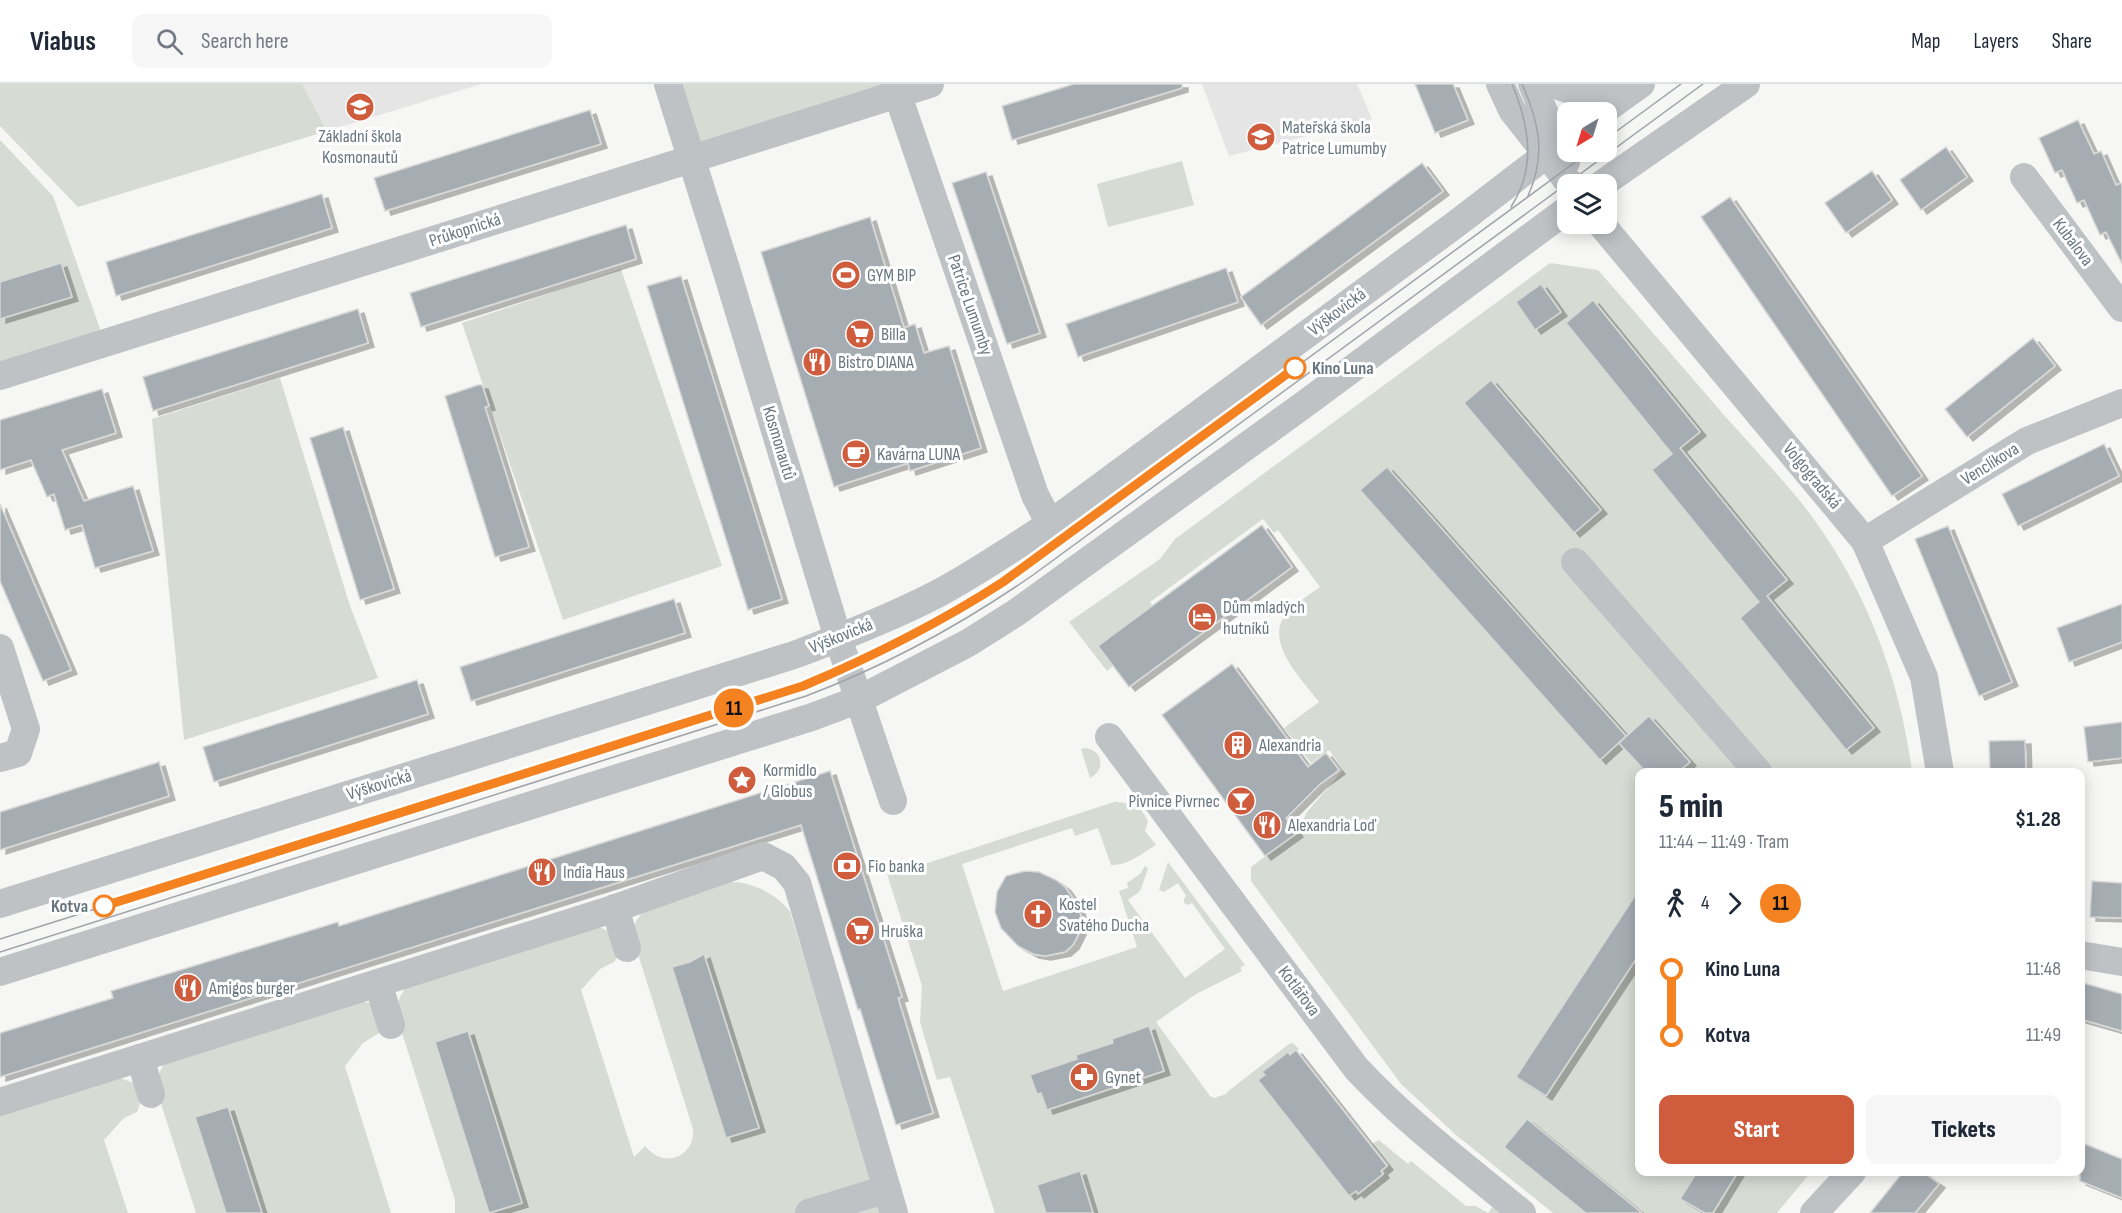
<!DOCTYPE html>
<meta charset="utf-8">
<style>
body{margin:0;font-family:"Sofia Sans Condensed",sans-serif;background:#f6f6f7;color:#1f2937;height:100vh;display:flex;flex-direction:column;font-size:22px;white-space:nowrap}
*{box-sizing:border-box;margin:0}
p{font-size:20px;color:#747a83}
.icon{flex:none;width:33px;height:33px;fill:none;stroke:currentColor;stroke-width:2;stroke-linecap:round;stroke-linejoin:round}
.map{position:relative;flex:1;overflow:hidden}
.drawer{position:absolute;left:1635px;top:684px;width:450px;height:408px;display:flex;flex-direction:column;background:#fff;border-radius:12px;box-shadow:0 3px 15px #0003}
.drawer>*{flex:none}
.badge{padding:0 12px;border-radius:20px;font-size:21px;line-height:39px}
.needle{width:39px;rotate:218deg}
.fabs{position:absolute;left:1557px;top:18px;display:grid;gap:12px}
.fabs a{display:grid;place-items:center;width:60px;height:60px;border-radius:12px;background:#fff;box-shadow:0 3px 15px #0003;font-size:30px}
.map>.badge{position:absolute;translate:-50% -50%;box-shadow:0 0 0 3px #fff}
.legs{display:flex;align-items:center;gap:9px;height:66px;padding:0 24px;font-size:20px}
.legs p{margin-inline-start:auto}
.overview{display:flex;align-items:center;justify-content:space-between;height:102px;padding:0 24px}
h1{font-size:33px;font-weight:800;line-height:45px}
.action{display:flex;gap:12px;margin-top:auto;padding:12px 24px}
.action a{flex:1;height:69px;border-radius:12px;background:#ce5c3d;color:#fff;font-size:24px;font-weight:800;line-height:69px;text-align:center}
.action a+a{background:#f6f6f7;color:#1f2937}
ul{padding:0 24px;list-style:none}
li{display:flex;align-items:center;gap:21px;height:66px;font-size:22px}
li i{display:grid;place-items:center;width:9px;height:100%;margin:0 8px;background:currentColor}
li i::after{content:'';width:15px;height:15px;margin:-8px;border:4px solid;border-radius:50%;background:#fff}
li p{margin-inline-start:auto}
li:first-child i{background:linear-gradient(#0000 50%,currentColor 0)}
li:last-child i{background:linear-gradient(currentColor 50%,#0000 0)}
header{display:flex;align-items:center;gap:36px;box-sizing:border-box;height:84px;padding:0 30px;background:#fff;border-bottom:2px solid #e0e1e3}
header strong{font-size:28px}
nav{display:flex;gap:33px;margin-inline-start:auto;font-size:21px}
.search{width:420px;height:54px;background:#f6f6f7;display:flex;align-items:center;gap:15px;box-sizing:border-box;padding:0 21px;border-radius:12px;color:#747a83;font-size:22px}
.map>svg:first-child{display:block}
.built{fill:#e4e5e4}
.green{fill:#d6dbd4}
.building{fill:#a6adb2;stroke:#d8d8d6;stroke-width:1.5;filter:url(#shadow)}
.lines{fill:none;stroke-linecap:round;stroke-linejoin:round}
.minor{stroke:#bec2c5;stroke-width:28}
.tram{stroke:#9ea4a9;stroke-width:1.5}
.line-1-casing{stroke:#fff;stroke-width:14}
.line-1{stroke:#f58220;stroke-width:9}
.stop-1-dot{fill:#fff;stroke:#f58220;stroke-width:3}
.labels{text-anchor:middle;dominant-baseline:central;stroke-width:6;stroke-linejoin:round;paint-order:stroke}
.poi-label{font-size:18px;fill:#697781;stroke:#fff;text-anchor:start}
.street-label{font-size:18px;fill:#697781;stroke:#fff}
.stop-label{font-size:18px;font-weight:bold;fill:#697781;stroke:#fff;text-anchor:start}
</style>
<header>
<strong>Viabus</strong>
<div class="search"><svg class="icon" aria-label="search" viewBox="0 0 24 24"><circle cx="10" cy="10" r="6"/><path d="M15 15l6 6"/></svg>Search here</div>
<nav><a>Map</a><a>Layers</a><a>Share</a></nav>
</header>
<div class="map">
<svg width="2122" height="1129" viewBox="0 0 2122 1129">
<defs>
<filter id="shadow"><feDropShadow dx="6" dy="4" stdDeviation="0" flood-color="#0004"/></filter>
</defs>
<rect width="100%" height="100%" fill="#f6f6f4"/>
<g class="built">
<path d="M302 0H481L327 47Z"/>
<path d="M1202 0H1357L1372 35 1229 72Z"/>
</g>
<g class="green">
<path d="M0 0H302L327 47 78 123 0 42Z"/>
<path d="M668 0H894L692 74Z"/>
<path d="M0 56 53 112 105 259 0 292Z"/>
<path d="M1182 77 1194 121 1108 143 1097 100Z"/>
<path d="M1550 179 1598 186C1640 234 1682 282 1723 330 1750 360 1778 390 1804 422 1864 499 1900 593 1912 688H1640V1088H1811L1777 1129H1553L1456 1051 1401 1000 1251 797V783L1297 749 1307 728 1343 686 1329 666 1311 679 1284 644 1319 618C1303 596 1262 557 1287 529 1296 519 1309 511 1320 503L1278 446 1274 449 1263 435 1204 478 1202 476 1203 479 1169 504 1167 503 1168 505 1150 518 1153 522 1099 562 1113 582 1107 587 1069 538 1160 475 1175 455Z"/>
<path d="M621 185 722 482 563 536 462 239Z"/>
<path d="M280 294 350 522 378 594 184 656 152 335Z"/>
<path d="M1084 664C1102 665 1107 685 1090 694L1081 665Z"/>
<path d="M1114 718C1129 718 1143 722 1148 738L1145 747 1156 761C1141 770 1127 782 1111 781L1098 744 1075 752 1072 744 962 780 1003 907 1137 863 1119 807 1128 804 1127 799 1140 790 1145 782 1148 785 1140 807 1128 816 1185 894 1225 865 1192 819 1188 821 1184 819V815L1186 812 1178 799 1164 808 1159 806 1168 778 1245 881 1240 884 1242 887 1196 910 1156 938 1210 1012 1214 1014 1226 1010 1227 1008 1289 960 1293 959 1299 965 1292 970 1289 968 1281 974 1334 1090 1351 1111 1357 1106 1360 1109 1367 1103 1365 1100 1374 1093 1377 1096 1385 1089 1383 1086 1389 1081 1372 1060 1379 1056 1408 1080 1411 1077 1466 1122H1476L1488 1129 1494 1121 1503 1129H995L950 993 937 996 920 938 922 902 885 783 900 777 903 787Z"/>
<path d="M730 798C751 797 779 811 790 828L884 1129H455V1116L397 933C396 921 399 914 405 904L589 843 602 844 612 850 618 869 617 874 614 878 600 885 581 906 634 1073 645 1062C663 1085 695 1074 693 1045L633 854C633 843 635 837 642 829Z"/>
<path d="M362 917 373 920 382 947 363 959 345 982 391 1129H196L157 1007C157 996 158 989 165 979Z"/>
<path d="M120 994 134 999 141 1017 137 1028 124 1034 104 1056 128 1129H0V1028Z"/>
</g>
<g class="building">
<path d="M1074 0H1182V4L1012 56 1002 22Z"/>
<path d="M1415 0H1453L1468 36 1435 49Z"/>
<path d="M590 26 601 60 385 127 374 94Z"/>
<path d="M2078 36 2094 70 2101 67 2116 101 2122 99V180L2106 148 2100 151 2084 116 2077 119 2062 86 2055 89 2039 54Z"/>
<path d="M1946 63 1967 93 1921 126 1900 96Z"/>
<path d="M1422 79 1443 107 1261 241 1241 213Z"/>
<path d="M1872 87 1892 116 1846 149 1825 119Z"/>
<path d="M986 88 1040 249 1007 260 952 99Z"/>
<path d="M322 110 332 144 116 212 106 178Z"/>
<path d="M1730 113 1922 392 1892 412 1701 133Z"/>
<path d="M870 133 904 244 915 240 924 269 949 262 981 364 910 387 908 379 834 403 761 168Z"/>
<path d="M626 141 636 175 421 243 410 209Z"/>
<path d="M61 179 72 213 0 235V198Z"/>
<path d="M1226 184 1238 218 1078 273 1066 240Z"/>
<path d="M681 192 782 515 748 526 647 202Z"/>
<path d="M1541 200 1561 228 1535 246 1516 218Z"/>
<path d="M1593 216 1700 348 1680 364 1787 496 1767 512 1874 644 1846 666 1740 534 1759 518 1652 386 1672 370 1566 239Z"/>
<path d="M358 225 368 259 153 327 143 293Z"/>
<path d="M2033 254 2055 282 1967 353 1945 325Z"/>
<path d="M1491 296 1601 426 1574 449 1464 319Z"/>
<path d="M478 301H482L489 322 485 323 529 463 495 473 445 312Z"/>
<path d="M102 305 116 349 62 366 84 417 133 402 153 467 95 484 82 441 65 446 54 410 47 413 31 376 0 386V336Z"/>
<path d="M343 343 394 505 360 516 310 354Z"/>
<path d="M2104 360 2119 392 2018 442 2002 410Z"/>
<path d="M1387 383 1626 652 1600 676 1360 406Z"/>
<path d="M0 420 71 586 43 597 0 497Z"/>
<path d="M1262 441 1292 483 1129 603 1098 562Z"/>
<path d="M1948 442 2012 598 1979 612 1915 455Z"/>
<path d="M674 515 685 549 471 617 460 583Z"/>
<path d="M2122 520V558L2069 578 2057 544Z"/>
<path d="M1232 580 1308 683 1326 669 1339 686 1320 700 1286 734 1297 749 1265 772 1162 631Z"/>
<path d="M417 596 428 630 214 698 203 663Z"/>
<path d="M1649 632 1690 678 1678 688H1646L1619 659Z"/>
<path d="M2122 638V674L2088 678 2084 643Z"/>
<path d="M2025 656 2026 688H1990L1989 657Z"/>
<path d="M159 678 169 712 0 766V728Z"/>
<path d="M830 687 902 913 898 914 933 1029 896 1041 860 925 858 926 801 741 0 993V949L113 914 111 907 338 838 339 842Z"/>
<path d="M1025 787 1039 788 1056 796 1065 803 1077 820 1081 832 1080 847 1073 861 1065 868 1045 872 1033 870 1018 862 1001 844 995 828 997 808 1006 792Z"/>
<path d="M2092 797 2122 799V834L2090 833Z"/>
<path d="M1640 804V869L1546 1012 1516 993Z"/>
<path d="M704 870 759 1044 726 1054 672 883 690 878Z"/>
<path d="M2080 898 2122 910V947L2080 935Z"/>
<path d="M1149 942 1164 987 1047 1026 1041 1009 1037 1010 1030 991 1077 975 1076 971 1113 959 1112 955Z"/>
<path d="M468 947 522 1119 489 1129 435 958Z"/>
<path d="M1296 966 1387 1082 1381 1087 1383 1090 1358 1110 1356 1107 1349 1112 1258 996 1265 991 1262 988 1288 968 1290 971Z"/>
<path d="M228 1023 262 1129H226L195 1033Z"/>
<path d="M1527 1035 1571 1071 1642 1129H1586L1504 1063Z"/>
<path d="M2080 1058 2122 1075V1114L2080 1097Z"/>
<path d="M1080 1087 1093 1129H1046L1037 1101Z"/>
<path d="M1697 1088H1738L1713 1129H1705L1680 1115Z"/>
<path d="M1903 1088H1923L1939 1100 1915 1129H1870Z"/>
</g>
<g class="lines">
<g class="minor">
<path d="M668 0 727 188 838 554 893 717"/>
<path d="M894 0 1035 411 1050 440"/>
<path d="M1500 0 1512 26 1570 100"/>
<path d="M1532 0 1566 78"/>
<path d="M1554 0C1576 10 1598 13 1620 0"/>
<path d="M1602 28 1641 0"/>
<path d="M2024 93 2122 224"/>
<path d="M1602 100 1746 0"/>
<path d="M1601 140 1865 457 1924 593 1940 688"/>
<path d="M0 292 930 0"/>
<path d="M1865 457 2027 357 2122 319"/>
<path d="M1575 478 1758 688"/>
<path d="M0 564 26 645 18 669 0 674"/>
<path d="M1109 653 1356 984C1406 1038 1465 1082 1522 1129"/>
<path d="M0 820 794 571C842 553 891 534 937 510 976 489 1013 464 1050 440L1456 140 1568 54"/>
<path d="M615 824 627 864"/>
<path d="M2080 871 2122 878"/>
<path d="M0 888 812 633 860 615 968 559 1017 528 1302 322 1568 125"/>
<path d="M378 899 391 941"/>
<path d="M140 974 151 1010"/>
<path d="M0 1018 613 825 763 772 784 783 797 799 894 1129"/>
<path d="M809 1129 887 1105"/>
<path d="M1814 1129 1852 1088"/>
</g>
<g class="tram">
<path d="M1522 0C1540 40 1546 71 1528 112"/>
<path d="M1606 55 1681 0"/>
<path d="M1511 123C1537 83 1529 41 1512 0"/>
<path d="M0 855 803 602C874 572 938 540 1003 498L1589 68"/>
<path d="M0 868 806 612C888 581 961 541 1033 491L1703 0"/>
</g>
</g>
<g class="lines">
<g class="line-1-casing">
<path id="line-1" d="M104 822 803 602C874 572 938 540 1003 498L1295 284"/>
</g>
<use href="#line-1" class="line-1"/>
</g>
<defs>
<g id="school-disc" transform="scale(1.5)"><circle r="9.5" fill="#ce5c3d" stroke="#fff"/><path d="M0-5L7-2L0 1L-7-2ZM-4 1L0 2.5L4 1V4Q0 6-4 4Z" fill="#fff"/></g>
<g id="stadium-disc" transform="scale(1.5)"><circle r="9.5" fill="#ce5c3d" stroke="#fff"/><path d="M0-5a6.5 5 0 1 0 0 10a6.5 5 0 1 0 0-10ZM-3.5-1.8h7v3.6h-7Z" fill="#fff"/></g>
<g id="supermarket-disc" transform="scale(1.5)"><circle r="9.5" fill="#ce5c3d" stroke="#fff"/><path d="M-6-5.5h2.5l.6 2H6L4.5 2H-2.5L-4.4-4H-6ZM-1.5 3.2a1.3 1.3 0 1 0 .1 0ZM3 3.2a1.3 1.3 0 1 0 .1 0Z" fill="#fff"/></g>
<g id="restaurant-disc" transform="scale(1.5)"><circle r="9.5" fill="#ce5c3d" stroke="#fff"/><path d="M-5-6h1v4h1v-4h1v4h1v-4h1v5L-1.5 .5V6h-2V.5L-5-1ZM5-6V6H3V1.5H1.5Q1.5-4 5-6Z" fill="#fff"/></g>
<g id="cafe-disc" transform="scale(1.5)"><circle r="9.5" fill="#ce5c3d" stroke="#fff"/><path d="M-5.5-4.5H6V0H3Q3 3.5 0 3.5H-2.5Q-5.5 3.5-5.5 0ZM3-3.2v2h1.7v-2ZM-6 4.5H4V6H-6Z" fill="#fff"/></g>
<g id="hotel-disc" transform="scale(1.5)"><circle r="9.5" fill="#ce5c3d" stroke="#fff"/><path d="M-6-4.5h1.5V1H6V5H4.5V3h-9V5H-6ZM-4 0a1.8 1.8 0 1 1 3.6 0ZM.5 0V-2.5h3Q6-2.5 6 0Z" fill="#fff"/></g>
<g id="building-disc" transform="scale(1.5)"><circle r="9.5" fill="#ce5c3d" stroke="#fff"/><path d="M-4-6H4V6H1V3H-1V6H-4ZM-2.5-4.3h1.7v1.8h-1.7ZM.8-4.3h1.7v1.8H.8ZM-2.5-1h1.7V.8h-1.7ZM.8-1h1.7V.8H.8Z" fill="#fff"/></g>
<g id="sight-disc" transform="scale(1.5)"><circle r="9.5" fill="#ce5c3d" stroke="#fff"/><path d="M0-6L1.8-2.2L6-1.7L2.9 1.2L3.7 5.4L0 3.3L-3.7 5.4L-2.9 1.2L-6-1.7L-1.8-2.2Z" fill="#fff"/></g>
<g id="bar-disc" transform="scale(1.5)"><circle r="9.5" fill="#ce5c3d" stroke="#fff"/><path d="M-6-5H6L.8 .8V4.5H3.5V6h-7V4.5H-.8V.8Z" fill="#fff"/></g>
<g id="bank-disc" transform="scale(1.5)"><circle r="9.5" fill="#ce5c3d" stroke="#fff"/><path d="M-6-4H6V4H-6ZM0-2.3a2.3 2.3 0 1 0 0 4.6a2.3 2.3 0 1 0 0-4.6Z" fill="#fff"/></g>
<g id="church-disc" transform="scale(1.5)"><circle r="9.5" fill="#ce5c3d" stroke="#fff"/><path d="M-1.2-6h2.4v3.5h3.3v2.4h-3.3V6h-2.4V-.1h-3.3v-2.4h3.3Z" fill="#fff"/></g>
<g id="pharmacy-disc" transform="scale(1.5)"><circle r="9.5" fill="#ce5c3d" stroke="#fff"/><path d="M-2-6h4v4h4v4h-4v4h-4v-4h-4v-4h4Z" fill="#fff"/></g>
</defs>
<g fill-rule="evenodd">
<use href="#school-disc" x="360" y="23"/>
<use href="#school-disc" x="1261" y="53"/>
<use href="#stadium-disc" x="846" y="191"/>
<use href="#supermarket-disc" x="860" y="250"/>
<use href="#restaurant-disc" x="817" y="278"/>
<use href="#cafe-disc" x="856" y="370"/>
<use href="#hotel-disc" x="1202" y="533"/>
<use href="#building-disc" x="1238" y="661"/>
<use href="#sight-disc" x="742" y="696"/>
<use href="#bar-disc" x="1241" y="717"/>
<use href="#restaurant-disc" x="1267" y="741"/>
<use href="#bank-disc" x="847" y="782"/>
<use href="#restaurant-disc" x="542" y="788"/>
<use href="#church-disc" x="1038" y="830"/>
<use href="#supermarket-disc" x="860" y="847"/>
<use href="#restaurant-disc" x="188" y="904"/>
<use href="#pharmacy-disc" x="1084" y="993"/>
</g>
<g class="stop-1-dot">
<circle cx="1295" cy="284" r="10"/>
<circle cx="104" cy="822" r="10"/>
</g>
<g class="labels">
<g class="poi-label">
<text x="1282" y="43">Mateřská škola<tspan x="1282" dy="21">Patrice Lumumby</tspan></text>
<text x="360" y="52" text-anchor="middle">Základní škola<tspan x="360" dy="21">Kosmonautů</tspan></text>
<text x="867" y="191">GYM BIP</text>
<text x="881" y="250">Billa</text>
<text x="838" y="278">Bistro DIANA</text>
<text x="877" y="370">Kavárna LUNA</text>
<text x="1223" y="523">Dům mladých<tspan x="1223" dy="21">hutníků</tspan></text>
<text x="1259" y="661">Alexandria</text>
<text x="763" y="686">Kormidlo<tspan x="763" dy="21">/ Globus</tspan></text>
<text x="1220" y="717" text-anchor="end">Pivnice Pivrnec</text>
<text x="1288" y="741">Alexandria Loď</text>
<text x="868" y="782">Fio banka</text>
<text x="563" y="788">India Haus</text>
<text x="1059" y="820">Kostel<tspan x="1059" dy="21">Svatého Ducha</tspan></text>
<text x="881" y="847">Hruška</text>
<text x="209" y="904">Amigos burger</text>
<text x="1105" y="993">Gynet</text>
</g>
<g class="street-label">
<text transform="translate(465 146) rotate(-18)">Průkopnická</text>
<text transform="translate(2073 158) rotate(53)">Kubalova</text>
<text transform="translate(970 221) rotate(71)">Patrice Lumumby</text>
<text transform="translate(1337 228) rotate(-37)">Výškovická</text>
<text transform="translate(779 359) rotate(73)">Kosmonautů</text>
<text transform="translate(1990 380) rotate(-32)">Venclíkova</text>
<text transform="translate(1812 392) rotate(50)">Volgogradská</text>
<text transform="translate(841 552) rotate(-22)">Výškovická</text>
<text transform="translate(379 701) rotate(-17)">Výškovická</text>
<text transform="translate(1299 907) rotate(53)">Kotlářova</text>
</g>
<g class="stop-label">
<text x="1312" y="284">Kino Luna</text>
<text x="88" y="822" text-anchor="end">Kotva</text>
</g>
</g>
</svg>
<div class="fabs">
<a><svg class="needle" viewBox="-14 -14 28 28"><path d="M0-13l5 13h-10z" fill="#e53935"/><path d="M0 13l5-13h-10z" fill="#747a83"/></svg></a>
<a><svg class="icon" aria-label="layers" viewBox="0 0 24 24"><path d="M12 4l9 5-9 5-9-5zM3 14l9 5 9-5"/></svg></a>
</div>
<b class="badge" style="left:734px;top:624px;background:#f58220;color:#111">11</b>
<section class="drawer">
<div class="overview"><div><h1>5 min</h1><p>11:44 – 11:49 · Tram</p></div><b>$1.28</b></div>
<div class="legs"><svg class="icon" aria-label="walk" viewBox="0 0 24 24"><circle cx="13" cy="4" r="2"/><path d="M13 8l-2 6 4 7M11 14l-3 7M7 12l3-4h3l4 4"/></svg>4<svg class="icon" aria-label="forward" viewBox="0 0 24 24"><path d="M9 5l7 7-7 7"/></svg><b class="badge" style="background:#f58220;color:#111">11</b></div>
<ul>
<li><i style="color:#f58220"></i><b>Kino Luna</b><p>11:48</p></li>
<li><i style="color:#f58220"></i><b>Kotva</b><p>11:49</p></li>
</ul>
<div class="action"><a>Start</a><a>Tickets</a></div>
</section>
</div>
